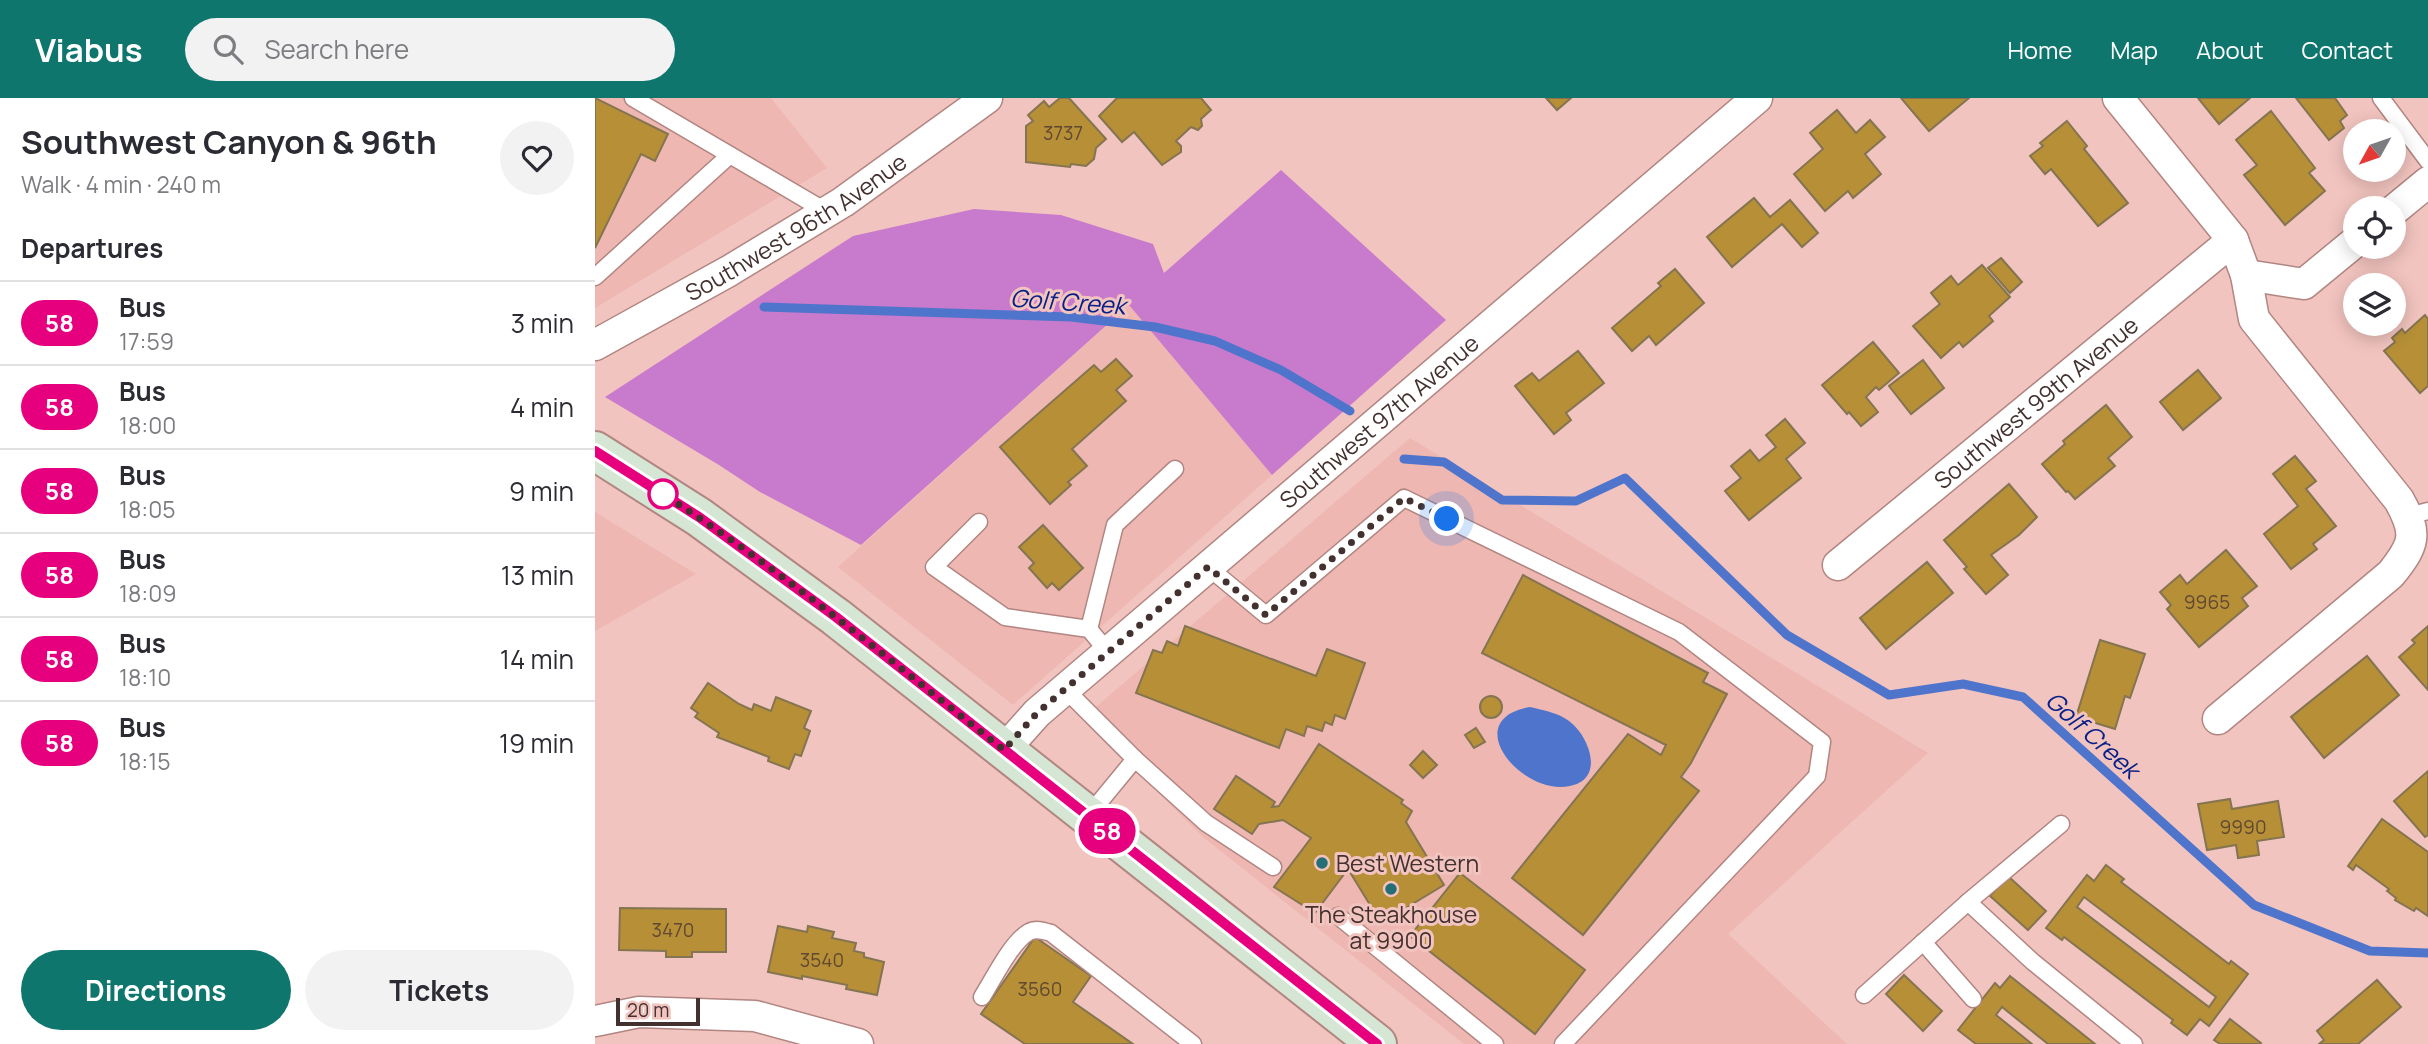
<!DOCTYPE html>
<meta charset="utf-8">
<style>
body{margin:0;font-family:Manrope,sans-serif;background:#f2f2f3;color:#2b2b33;height:100vh;display:flex;flex-direction:column;font-size:26px;white-space:nowrap}
*{box-sizing:border-box;margin:0}
p{font-size:23px;color:#7c7c81}
.icon{flex:none;width:38px;height:38px;fill:none;stroke:currentColor;stroke-width:2;stroke-linecap:round;stroke-linejoin:round}
.map{position:relative;flex:1;overflow:hidden}
.panel{display:flex;flex-direction:column;background:#fff;width:595px}
.panel>*{flex:none}
.badge{padding:0 14px;border-radius:23px;font-size:24px;line-height:46px}
.needle{width:46px;rotate:230deg}
.tools{position:absolute;left:1748px;top:21px;display:grid;gap:14px}
.tools a{display:grid;place-items:center;width:63px;height:63px;border-radius:50%;background:#fff;box-shadow:0 4px 18px #0003;font-size:35px}
.scale{position:absolute;left:21px;bottom:18px;width:84px;box-sizing:border-box;padding-left:7px;border:4px solid #43312f;border-top:0;font-size:19px;line-height:24px;white-space:nowrap;color:#43312f;-webkit-text-stroke:5px #f2c4bf;paint-order:stroke}
.you{position:absolute;width:35px;height:35px;margin:-18px;border:5px solid #fff;border-radius:50%;background:#1a73e8;box-shadow:0 0 0 10px #1a73e833}
.map>.badge{position:absolute;translate:-50% -50%;box-shadow:0 0 0 4px #fff}
h2{padding:0 21px;font-size:26px;line-height:63px}
.round{display:grid;place-items:center;flex:none;width:74px;height:74px;border-radius:37px;background:#f2f2f3}
.headline{display:flex;align-items:center;justify-content:space-between;height:119px;padding:0 21px}
h1{font-size:33px;font-weight:700;line-height:52px}
.button{display:flex;gap:14px;margin-top:auto;padding:14px 21px}
.button a{flex:1;height:80px;border-radius:42px;background:#0f766e;color:#fff;font-size:28px;font-weight:700;line-height:80px;text-align:center}
.button a+a{background:#f2f2f3;color:#2b2b33}
ul{padding:0;list-style:none}
li{display:flex;align-items:center;gap:21px;height:84px;padding:0 21px;border-top:2px solid #e1e1e2}
li div{flex:1}
li b{display:block;font-size:26px}
li em{font-style:normal}
li .badge{min-width:77px;font-weight:700;text-align:center}
header{display:flex;align-items:center;gap:42px;box-sizing:border-box;height:98px;padding:0 35px;background:#0f766e;color:#fff}
header strong{font-size:33px}
nav{display:flex;gap:38px;margin-inline-start:auto;font-size:24px}
.search{width:490px;height:63px;background:#f2f2f3;display:flex;align-items:center;gap:18px;box-sizing:border-box;padding:0 24px;border-radius:38px;color:#7c7c81;font-size:26px}
main{display:flex;flex:1;min-height:0}
.map>svg:first-child{display:block}
.built{fill:#eeb7b2}
.forest{fill:#c87bcc}
.water{fill:#4f74cc}
.lines{fill:none;stroke-linecap:round;stroke-linejoin:round}
.stream{stroke:#4f74cc;stroke-width:9}
.building{fill:#b68f37;stroke:#847451;stroke-width:2;fill-rule:evenodd}
.lane-casing{stroke:#b18581;stroke-width:19}
.street-casing{stroke:#b18581;stroke-width:33}
.secondary-casing{stroke:#b18581;stroke-width:42}
.lane{stroke:#fff;stroke-width:16}
.street{stroke:#fff;stroke-width:30}
.secondary{stroke:#d5e6d5;stroke-width:38}
.line-casing{stroke:#fff;stroke-width:16}
.line{stroke:#e6007e;stroke-width:10}
.walk{stroke:#43312f;stroke-width:7;stroke-dasharray:0 12.6}
.stop-dot{fill:#fff;stroke:#e6007e;stroke-width:3.5}
.poi-dot{fill:#246e76;stroke:#f2c4bf;stroke-width:2.5}
.labels{text-anchor:middle;dominant-baseline:central;stroke-width:6;stroke-linejoin:round;paint-order:stroke}
.number-label{font-size:19px;fill:#604831}
.street-label{font-size:23px;fill:#43312f;stroke:#f2c4bf}
.poi-label{font-size:23px;fill:#43312f;stroke:#f2c4bf;text-anchor:start}
.water-label{font-size:24px;font-style:italic;fill:#072088;stroke:#f2c4bf}
</style>
<header>
<strong>Viabus</strong>
<div class="search"><svg class="icon" aria-label="search" viewBox="0 0 24 24"><circle cx="10" cy="10" r="6"/><path d="M15 15l6 6"/></svg>Search here</div>
<nav><a>Home</a><a>Map</a><a>About</a><a>Contact</a></nav>
</header>
<main>
<section class="panel">
<div class="headline"><div><h1>Southwest Canyon &amp; 96th</h1><p>Walk · 4 min · 240 m</p></div><a class="round"><svg class="icon" aria-label="heart" viewBox="0 0 24 24"><path d="M12 20l-8-8c-3-5 5-10 8-4 3-6 11-1 8 4z"/></svg></a></div>
<h2>Departures</h2>
<ul>
<li><span class="badge" style="background:#e6007e;color:#fff">58</span><div><b>Bus</b><p>17:59</p></div><em>3 min</em></li>
<li><span class="badge" style="background:#e6007e;color:#fff">58</span><div><b>Bus</b><p>18:00</p></div><em>4 min</em></li>
<li><span class="badge" style="background:#e6007e;color:#fff">58</span><div><b>Bus</b><p>18:05</p></div><em>9 min</em></li>
<li><span class="badge" style="background:#e6007e;color:#fff">58</span><div><b>Bus</b><p>18:09</p></div><em>13 min</em></li>
<li><span class="badge" style="background:#e6007e;color:#fff">58</span><div><b>Bus</b><p>18:10</p></div><em>14 min</em></li>
<li><span class="badge" style="background:#e6007e;color:#fff">58</span><div><b>Bus</b><p>18:15</p></div><em>19 min</em></li>
</ul>
<div class="button"><a>Directions</a><a>Tickets</a></div>
</section>
<div class="map">
<svg width="1833" height="946" viewBox="0 0 1833 946">
<rect width="100%" height="100%" fill="#f2c4bf"/>
<g class="built">
<path d="M0 0H176L232 70 0 210Z"/>
<path d="M534 207 677 377 418 607 243 469Z"/>
<path d="M815 340 1333 655 1133 836 1252 946H869L608 739 488 620Z"/>
<path d="M0 414 101 476 0 533Z"/>
</g>
<path class="forest" d="M686 72 851 222 677 377 534 207 266 447 165 394 124 367 10 299 258 138 379 111 466 117 558 146 569 175Z"/>
<path class="water" d="M935 609C947 612 960 614 971 621 993 634 1012 681 975 688 928 699 862 622 935 609Z"/>
<g class="lines">
<g class="stream">
<path d="M169 209 476 219 560 229 620 243 686 272 755 313"/>
<path d="M809 361 849 364 907 402 981 403 1030 380 1192 537 1294 597 1368 586 1428 599 1659 807 1775 853 1833 855"/>
</g>
</g>
<g class="building">
<path d="M0 0 73 36 60 63 46 56 0 150Z"/>
<path d="M465 0H474L511 41 501 50 499 61 491 68 476 66 475 69 431 64V28L438 23 433 17 449 3 454 9Z"/>
<path d="M522 0H606L616 12 606 21 607 28 603 32 596 29 581 43 586 48V54L567 67 539 34 527 44 504 18Z"/>
<path d="M951 0H976L962 12Z"/>
<path d="M1306 0H1374L1334 33Z"/>
<path d="M1603 0H1655L1624 26Z"/>
<path d="M1701 0H1740L1752 17 1745 23 1749 30 1734 42Z"/>
<path d="M1242 12 1261 35 1275 22 1290 39 1270 56 1286 76 1258 100 1253 93 1230 113 1199 76 1228 51 1215 35Z"/>
<path d="M1676 13 1720 70 1714 75 1730 93 1690 127 1649 77 1662 67 1641 42Z"/>
<path d="M1472 23 1492 48 1489 51 1533 105 1503 128 1456 71 1450 76 1435 58 1448 48 1445 45Z"/>
<path d="M1159 100 1175 119 1195 102 1223 135 1207 149 1187 126 1137 169 1112 139Z"/>
<path d="M1406 160 1427 184 1415 195 1393 170Z"/>
<path d="M1387 167 1415 199 1394 218 1398 223 1368 249 1364 244 1346 260 1318 228 1345 206 1336 195 1356 178 1363 187Z"/>
<path d="M1080 171 1109 205 1061 247 1054 238 1037 253 1017 230 1066 188 1063 185Z"/>
<path d="M1830 217 1833 221V288L1825 295 1789 253 1800 244 1797 240 1807 231 1810 235Z"/>
<path d="M1278 244 1304 275 1284 292 1281 289 1271 299 1283 314 1266 328 1254 314 1252 316 1227 287Z"/>
<path d="M983 253 1009 285 971 315 976 322 959 336 920 288 937 275 944 283Z"/>
<path d="M521 261 537 278 521 292 531 303 477 351 492 368 473 384 476 387 455 406 405 349 499 267 506 274Z"/>
<path d="M1328 262 1349 290 1316 316 1294 288Z"/>
<path d="M1603 272 1626 300 1588 332 1565 304Z"/>
<path d="M1511 307 1537 339 1513 360 1520 368 1480 401 1473 393 1471 394 1447 366 1470 346 1468 343Z"/>
<path d="M1190 321 1210 345 1191 361 1206 380 1154 422 1130 393 1146 380 1136 368 1155 352 1164 363 1181 349 1171 337Z"/>
<path d="M1700 358 1721 383 1711 391 1741 428 1718 446 1722 451 1696 471 1669 436 1703 408 1678 376Z"/>
<path d="M1414 386 1442 419 1424 437 1396 457 1413 477 1391 496 1369 471 1372 469 1349 442Z"/>
<path d="M448 427 488 470 464 492 457 485 452 490 434 470 439 465 424 449Z"/>
<path d="M1631 452 1662 488 1647 500 1653 508 1604 549 1572 511 1576 507 1565 494 1585 477 1592 486Z"/>
<path d="M1332 464 1358 495 1291 551 1265 520Z"/>
<path d="M928 477 1113 575 1108 584 1132 596 1096 665 1086 679 1104 693 988 837 917 780 1033 636 1066 657 1071 647 887 555Z"/>
<path d="M590 528 721 578 732 551 770 565 750 621 740 617 737 627 730 624 727 633 712 628 709 638 691 631 684 650 541 595 558 552 567 555 572 543 583 548Z"/>
<path d="M1833 528V592L1804 559 1820 545 1817 542Z"/>
<path d="M1505 542 1550 556 1535 600 1530 598 1520 631 1481 619Z"/>
<path d="M1772 558 1804 597 1729 660 1696 619Z"/>
<path d="M113 585 144 606 157 612 159 606 176 613 181 599 216 613 209 630 215 633 206 658 200 656 194 671 173 663 174 659 122 639 124 635 100 619 103 615 96 610Z"/>
<circle cx="896" cy="609" r="11"/>
<path d="M881 630 890 644 879 650 870 637Z"/>
<path d="M724 646 808 702 806 705 817 713 811 724 849 787 786 825 753 771 720 815 679 789 716 740 688 722 664 726 657 736 619 711 641 678 680 704 677 709 684 708Z"/>
<path d="M828 653 842 667 828 680 815 667Z"/>
<path d="M1833 673V737L1830 739 1799 703Z"/>
<path d="M1635 701 1637 711 1683 703 1689 739 1662 743 1664 757 1643 760 1641 747 1612 752 1603 706Z"/>
<path d="M1787 721 1833 754V818L1821 810 1819 813 1800 802 1801 800 1792 793 1794 791 1761 767 1758 772 1753 768Z"/>
<path d="M1511 767 1529 781 1526 784 1634 866 1636 863 1653 876 1614 928 1605 921 1592 937 1576 925 1578 922 1469 839 1467 842 1451 830 1492 777 1499 783ZM1489 799 1621 899 1614 909 1482 809Z"/>
<path d="M865 775 990 872 940 936 815 838Z"/>
<path d="M1413 778 1451 813 1433 832 1395 798Z"/>
<path d="M25 810 131 811V854H97V859H71V853L24 852Z"/>
<path d="M183 828 212 834 213 828 239 834 237 840 261 845 259 853 269 855V859L289 864 282 897 251 891 252 887 207 878V881L173 874Z"/>
<path d="M440 839 496 878 478 904 538 946H430L386 916Z"/>
<path d="M1309 877 1347 913 1328 933 1291 896Z"/>
<path d="M1415 878 1500 946H1453L1407 909 1401 917 1437 946H1381L1363 932 1400 885 1405 890Z"/>
<path d="M1782 882 1806 909 1763 946H1724L1729 942 1722 933Z"/>
<path d="M1635 921 1666 945 1665 946H1625L1619 942Z"/>
</g>
<g class="lines">
<g class="lane-casing">
<g id="lane">
<path d="M38 0 232 114"/>
<path d="M1786 0 1833 63"/>
<path d="M0 179 135 57"/>
<path d="M1813 418 1833 413"/>
<path d="M384 424 339 469 410 519 494 531 513 554"/>
<path d="M613 469 671 517 809 400 1084 534 1227 644 1222 678 968 946"/>
<path d="M494 531 520 427 580 371"/>
<path d="M470 591 540 661 493 718"/>
<path d="M540 661 611 725 678 769"/>
<path d="M1373 804 1438 864 1539 946"/>
<path d="M743 818 900 946"/>
<path d="M1328 844 1378 901"/>
<path d="M1269 897 1373 804 1466 726"/>
<path d="M387 899C398 882 416 844 434 834 441 830 449 833 456 835L598 946"/>
</g>
</g>
<g class="street-casing">
<g id="street">
<path d="M1523 0 1638 142 1651 177 1659 221 1804 402C1823 436 1820 446 1796 476L1623 621"/>
<path d="M1799 112 1833 84"/>
<path d="M1651 177 1709 186 1760 144"/>
<path id="s1" d="M0 247 134 173 248 104 392 0"/>
<path id="s2" d="M1243 467 1638 142"/>
<path id="s3" d="M409 652 442 615 1162 0"/>
<path d="M0 923 44 914 160 918 263 946"/>
</g>
</g>
<g class="secondary-casing">
<path id="secondary" d="M0 353 104 419 241 519 782 946"/>
</g>
<use href="#lane" class="lane"/>
<use href="#street" class="street"/>
<use href="#secondary" class="secondary"/>
</g>
<g class="lines">
<g class="line-casing">
<path id="line" d="M0 353 104 419 241 519 782 946"/>
</g>
<use href="#line" class="line"/>
<path class="walk" d="M68 396 60 391C183 469 295 562 409 652L442 615 613 469 671 517 809 400 852 421"/>
</g>
<circle class="stop-dot" cx="68" cy="396" r="14"/>
<g class="poi-dot">
<circle cx="727" cy="765" r="7"/>
<circle cx="796" cy="791" r="7"/>
</g>
<g class="labels">
<g class="number-label">
<text x="468" y="35">3737</text>
<text x="1612" y="504">9965</text>
<text x="1648" y="729">9990</text>
<text x="78" y="832">3470</text>
<text x="227" y="862">3540</text>
<text x="445" y="891">3560</text>
</g>
<g class="street-label">
<text stroke="none"><textPath href="#s1" startOffset="233">Southwest 96th Avenue</textPath></text>
<text stroke="none"><textPath href="#s2" startOffset="256">Southwest 99th Avenue</textPath></text>
<text stroke="none"><textPath href="#s3" startOffset="499">Southwest 97th Avenue</textPath></text>
</g>
<g class="poi-label">
<text x="741" y="765">Best Western</text>
<text x="796" y="816" text-anchor="middle">The Steakhouse<tspan x="796" dy="26">at 9900</tspan></text>
</g>
<g class="water-label">
<text transform="translate(473 203) rotate(4)">Golf Creek</text>
<text transform="translate(1498 636) rotate(42)">Golf Creek</text>
</g>
</g>
</svg>
<div class="tools">
<a><svg class="needle" viewBox="-14 -14 28 28"><path d="M0-13l5 13h-10z" fill="#e53935"/><path d="M0 13l5-13h-10z" fill="#7c7c81"/></svg></a>
<a><svg class="icon" aria-label="locate" viewBox="0 0 24 24"><circle cx="12" cy="12" r="6"/><path d="M12 2v4M12 18v4M2 12h4M18 12h4"/></svg></a>
<a><svg class="icon" aria-label="layers" viewBox="0 0 24 24"><path d="M12 4l9 5-9 5-9-5zM3 14l9 5 9-5"/></svg></a>
</div>
<div class="scale">20 m</div>
<div class="you" style="left:852px;top:421px"></div>
<b class="badge" style="left:512px;top:733px;background:#e6007e;color:#fff">58</b>
</div>
</main>
